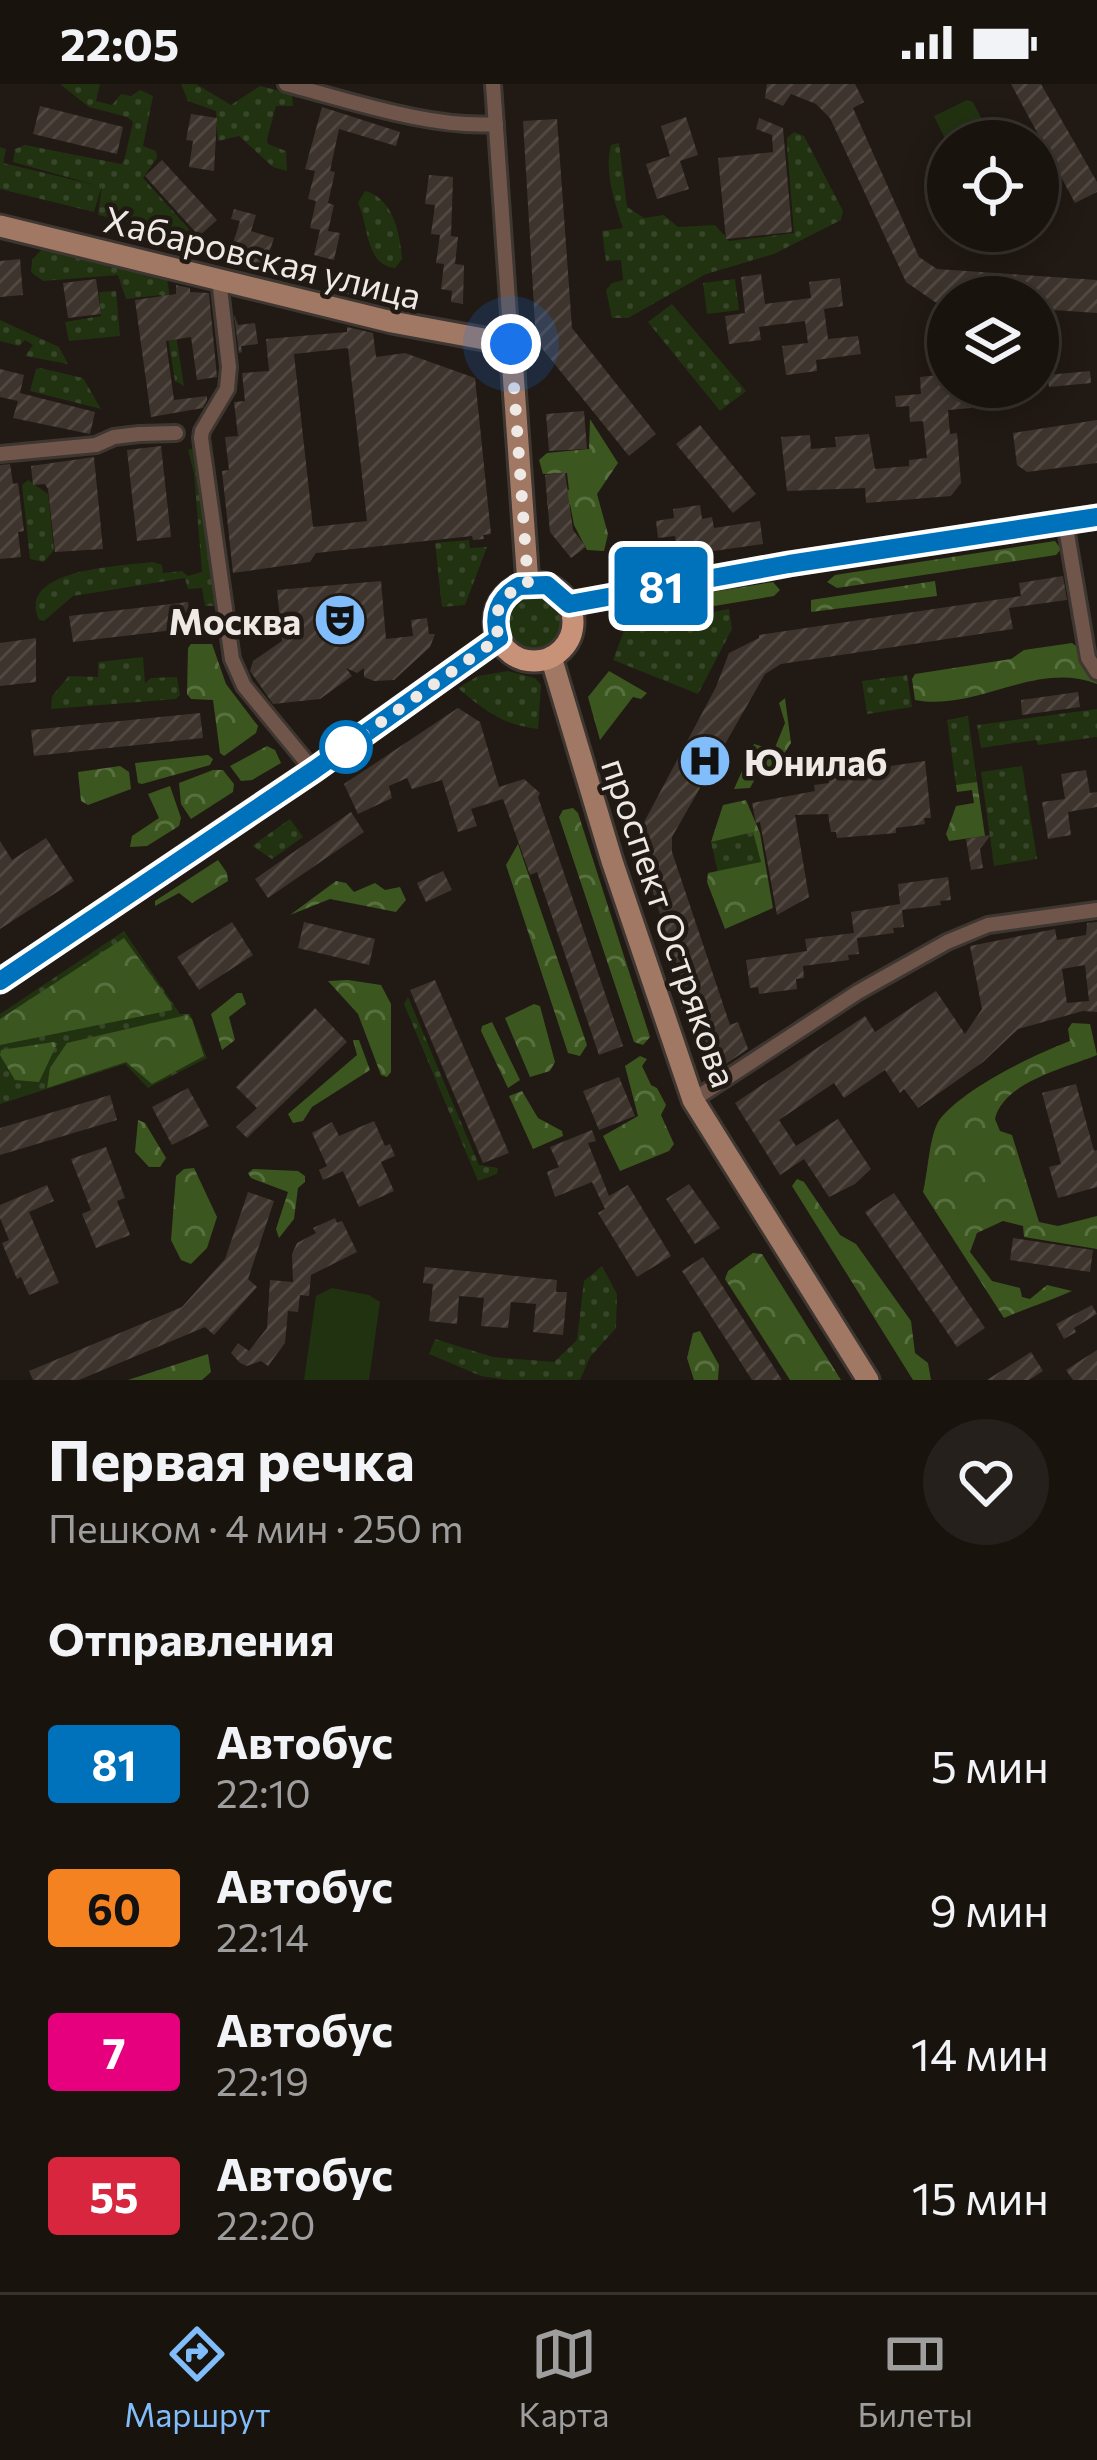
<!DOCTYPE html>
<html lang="ru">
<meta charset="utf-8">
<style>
body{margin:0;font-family:Commissioner,sans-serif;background:#26201c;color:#f1f3f6;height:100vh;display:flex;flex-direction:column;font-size:45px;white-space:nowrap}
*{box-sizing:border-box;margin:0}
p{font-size:39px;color:#9f9e9e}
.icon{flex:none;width:66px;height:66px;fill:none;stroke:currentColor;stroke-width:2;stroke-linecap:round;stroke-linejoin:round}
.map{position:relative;height:1296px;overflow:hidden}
.drawer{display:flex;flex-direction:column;background:#19130e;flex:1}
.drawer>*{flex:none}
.badge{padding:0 24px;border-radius:9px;font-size:42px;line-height:78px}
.controls{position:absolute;left:927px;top:36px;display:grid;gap:24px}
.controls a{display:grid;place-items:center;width:132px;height:132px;border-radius:50%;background:#19130e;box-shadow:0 6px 30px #0003,0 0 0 3px #37322e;font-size:60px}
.you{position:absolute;width:60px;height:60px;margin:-30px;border:9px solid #fff;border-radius:50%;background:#1a73e8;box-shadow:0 0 0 18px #1a73e833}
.map>.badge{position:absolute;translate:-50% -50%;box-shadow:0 0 0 6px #fff}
h2{padding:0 48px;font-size:45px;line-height:108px}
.round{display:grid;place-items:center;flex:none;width:126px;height:126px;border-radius:63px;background:#26201c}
.overview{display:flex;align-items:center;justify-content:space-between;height:204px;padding:0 48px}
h1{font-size:57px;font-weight:700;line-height:90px}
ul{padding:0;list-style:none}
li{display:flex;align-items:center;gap:36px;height:144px;padding:0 48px}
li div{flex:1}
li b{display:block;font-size:45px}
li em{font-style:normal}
li .badge{min-width:132px;font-weight:700;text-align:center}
.status{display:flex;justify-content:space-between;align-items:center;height:84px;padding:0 60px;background:#19130e;direction:ltr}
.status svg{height:33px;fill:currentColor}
.tabs{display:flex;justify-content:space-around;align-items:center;height:168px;border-top:3px solid #37322e;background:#19130e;font-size:33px;color:#9f9e9e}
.tabs a{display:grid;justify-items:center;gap:6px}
.tabs .selected{color:#81bdfa}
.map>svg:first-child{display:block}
.green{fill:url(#green-dots)}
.forest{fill:url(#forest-crowns)}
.pitch{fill:#213211}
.building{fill:url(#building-hatch);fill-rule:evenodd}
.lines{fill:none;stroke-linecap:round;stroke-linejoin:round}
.minor-casing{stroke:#3e3630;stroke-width:20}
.secondary-casing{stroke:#3e3630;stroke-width:27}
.primary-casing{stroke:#3e3630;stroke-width:27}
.minor{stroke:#70564a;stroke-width:14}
.secondary{stroke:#a17864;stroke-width:21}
.primary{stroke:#c79277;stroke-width:21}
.line-casing{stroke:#fff;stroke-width:27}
.line{stroke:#0072bc;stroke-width:18}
.walk{stroke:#efe9e5;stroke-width:12;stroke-dasharray:0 21.6}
.stop-dot{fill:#fff;stroke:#0072bc;stroke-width:6}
.labels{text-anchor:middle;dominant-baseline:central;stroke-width:9;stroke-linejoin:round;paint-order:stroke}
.street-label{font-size:36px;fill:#efe9e5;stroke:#211913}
.poi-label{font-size:36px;font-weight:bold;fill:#efe9e5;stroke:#211913;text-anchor:end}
</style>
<div class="status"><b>22:05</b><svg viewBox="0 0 49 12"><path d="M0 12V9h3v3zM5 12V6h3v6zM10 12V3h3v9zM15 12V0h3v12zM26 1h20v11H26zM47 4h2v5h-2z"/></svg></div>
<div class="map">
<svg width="1097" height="1296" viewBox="0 0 1097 1296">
<defs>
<pattern id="green-dots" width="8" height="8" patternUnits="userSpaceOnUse" patternTransform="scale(3)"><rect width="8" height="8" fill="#213211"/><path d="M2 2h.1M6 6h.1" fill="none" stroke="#374628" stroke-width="1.8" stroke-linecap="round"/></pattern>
<pattern id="forest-crowns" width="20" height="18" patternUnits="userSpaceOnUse" patternTransform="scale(3)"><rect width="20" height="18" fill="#3b571f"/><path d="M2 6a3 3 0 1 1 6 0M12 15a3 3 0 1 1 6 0" fill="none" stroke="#586f3f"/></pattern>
<pattern id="building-hatch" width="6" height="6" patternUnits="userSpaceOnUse" patternTransform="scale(3)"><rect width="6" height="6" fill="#3e342e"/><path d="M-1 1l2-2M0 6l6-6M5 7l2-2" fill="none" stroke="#514842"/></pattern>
</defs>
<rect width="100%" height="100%" fill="#211913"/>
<g class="green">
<path d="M60 0H100L96 17 112 21 121 10 131 12 140 6 153 12 143 62 156 67 157 74 143 94 197 154 191 164 142 141 98 131 102 101 94 128 0 105V63L6 65 3 79 99 102 13 78 15 65 25 61 121 80 124 77 133 38 127 33 89 23Z"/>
<path d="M181 0H196L231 21 260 2 292 10 293 22H276L267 55 268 60 286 67 287 87 273 83 239 52 218 57 216 27 188 17Z"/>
<path d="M794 48 804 52 843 127 841 136 774 170 706 190 628 234H612L606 206 612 199 623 196 621 176 606 177 602 147 623 144C615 120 604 88 611 61L619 59 627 123 644 134 664 131 678 143 715 141 729 157 794 149 787 62V54Z"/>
<path d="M365 107C393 114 400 149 402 175L395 184C365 181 369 142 358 119Z"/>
<path d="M55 164 160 186 167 195 184 302 175 297 161 211 126 215 118 191 43 197 31 188 32 176 41 166Z"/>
<path d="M735 195 739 226 707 230 703 199Z"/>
<path d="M116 207 120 252 69 257 65 238 101 232 99 208Z"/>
<path d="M672 220 746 307 720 327 648 238Z"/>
<path d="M0 236 59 263 68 280 25 272 33 261 25 256 19 262 0 257Z"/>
<path d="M40 284 83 294 101 325 30 307 36 285Z"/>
<path d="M196 363 218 515 214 522H205L202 504 188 505 185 494 73 512 44 537 39 536C15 484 124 482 153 478L162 481 163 489 182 487 188 492 202 488 194 389 188 366Z"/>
<path d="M28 396 48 410 54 466 44 478 30 475 22 401Z"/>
<path d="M469 456 470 464 487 463 465 521 442 523 435 459Z"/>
<circle cx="534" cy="537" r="27"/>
<path d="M729 525 732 545 698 610 613 576 625 544Z"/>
<path d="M143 573 145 599 151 594 177 593 180 611 176 615 51 625 52 612 69 592 98 593V578Z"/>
<path d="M508 587 535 594 541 601 538 645C502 641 484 626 458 604L478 592Z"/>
<path d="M907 591 912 623 867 630 862 597Z"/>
<path d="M1097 625V653L1038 661 1036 656 981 664 977 641Z"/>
<path d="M968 632 977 698 956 701 947 636Z"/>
<path d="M1022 682 1037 775 994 782 981 688Z"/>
<path d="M290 735 303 753 272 775 252 762Z"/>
<path d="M753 747 761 778 718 789 711 758Z"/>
<path d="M124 847 180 930H190L207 974 148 1004 125 980 0 1020V930Z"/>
<path d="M408 913 479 1081 498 1084 497 1090 478 1097 404 920Z"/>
<path d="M602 1182 617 1210 616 1244 590 1273 580 1296H508L481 1292 429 1270 435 1255 493 1273 554 1278 577 1256 584 1197Z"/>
</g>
<g class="forest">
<path d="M590 335 618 379 597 410 608 450 604 467 587 466 574 441 570 420 547 421V409L569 406 567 389 543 390 539 376 547 369 589 365Z"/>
<path d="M1055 457 1061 465 1056 471 837 504 827 498 835 491Z"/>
<path d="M935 497 937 512 811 528V516Z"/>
<path d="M773 498 780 506 774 512 714 522 704 516 712 508Z"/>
<path d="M1072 559C1081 564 1097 589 1097 600 1036 576 976 628 915 616L912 595 915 590 1011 575 1024 566Z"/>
<path d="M191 560H212L226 600 258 642 256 649 224 672 220 669 213 616 191 615 187 610 188 564Z"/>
<path d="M609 587 647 609 641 615 633 613 600 656 588 613Z"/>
<path d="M785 614 791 659 776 682 757 691 750 704 734 705 754 660 774 666 785 639 779 619Z"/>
<path d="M267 662 275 666 281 679 252 696 241 697 230 682Z"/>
<path d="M208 671 213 675 210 681 142 700 138 699 135 679Z"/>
<path d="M120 682 129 688 131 705 88 721 81 717 78 688Z"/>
<path d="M213 686H223L234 700 233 708 191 735 181 720 179 699Z"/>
<path d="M977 698 985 752 949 757 946 750 956 722 974 719 972 706 957 708 956 701Z"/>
<path d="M170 702 181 734 179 742 147 762 130 763 132 752 159 734 148 710Z"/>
<path d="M746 716 760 749 773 824 725 845 707 798 708 789 761 778 753 748 711 758 723 721Z"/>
<path d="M573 724 578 729 650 953 643 961 634 958 559 733 563 726Z"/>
<path d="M518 760 587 961 580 972 568 969 506 781Z"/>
<path d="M218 776 227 789 228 797 192 819 179 809 155 822V817Z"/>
<path d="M336 797 346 799 354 808 375 799 385 806 400 803 406 816 396 828 330 815 290 831Z"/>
<path d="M124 854 171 919 172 926 0 961V935Z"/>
<path d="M348 896 381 901 391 920V988L387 993 381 991 358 930 328 897Z"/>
<path d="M237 909H242L246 920 229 933 235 956 222 966 211 930Z"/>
<path d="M534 920 540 922 555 978 550 987 530 993 505 934Z"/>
<path d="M187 931 192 935 204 972 152 1000 126 978 47 1004 50 984 67 959Z"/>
<path d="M492 938 520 996 508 1004 481 947 482 942Z"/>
<path d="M1072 939 1090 940 1097 971C1066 984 1003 998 995 1035L1000 1047 1012 1051 1039 1138 1058 1142 1097 1132V1165L1024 1153 1023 1142 1003 1137 977 1149 970 1168 992 1197 1020 1204 1022 1213 1030 1215 1047 1201 1072 1207C1050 1217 1026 1224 1004 1234L923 1108C928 1090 929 1050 940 1035 965 1004 1033 971 1070 957L1068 945Z"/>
<path d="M353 956H359L370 986 312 1023 303 1037 293 1039 288 1030 357 971Z"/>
<path d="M54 958 57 960 39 998 15 996 0 971 1 966Z"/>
<path d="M640 972 647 975 642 982 651 1001 657 1004 666 1021 661 1031 674 1060 669 1067 620 1087 603 1052 638 1032 625 982Z"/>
<path d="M522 1007 538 1034 562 1047 563 1052 533 1065 509 1012Z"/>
<path d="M138 1036 145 1039 166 1074 160 1083H149L135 1068Z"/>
<path d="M194 1084 217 1133 207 1164 191 1180 181 1176 171 1156 176 1092 184 1085Z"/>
<path d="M253 1085 298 1087 305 1092V1098L298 1104 294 1135 279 1154 276 1145 288 1108 251 1094 248 1089Z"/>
<path d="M797 1095 804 1098 840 1151 856 1160 911 1237 915 1269 928 1279 931 1296H913L792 1102Z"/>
<path d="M753 1169 762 1170 841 1296H790L725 1195 728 1187Z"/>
<path d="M700 1247 719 1281 718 1296H694L687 1274 693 1249Z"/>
<path d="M208 1270 211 1288 202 1296H128Z"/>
</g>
<g class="pitch">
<path d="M967 16 973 18 993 57H948V61L934 32Z"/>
<path d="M332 1204 369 1211 380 1218 369 1296H304L316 1212Z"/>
</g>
<g class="building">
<path d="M767 0H855L864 18 853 24 919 173 937 185 1097 196V229L1038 225V213H948V219L935 218 906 198 830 34 816 20 791 10 783 22 765 14Z"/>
<path d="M1011 0H1041L1097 98V108L1075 119Z"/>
<path d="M40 22 123 43 117 70 33 50Z"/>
<path d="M322 23 400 48 396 62 339 45 330 87 335 88 328 119 334 121 328 147 340 149 334 176 314 171 320 146 310 144 316 117 308 115 315 87 305 85Z"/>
<path d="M191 30 217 34 214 87 189 83 193 57 186 56Z"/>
<path d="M686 33 698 71 680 77 689 105 657 115 646 80 670 72 661 42Z"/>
<path d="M759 34 783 44 792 148 726 155 718 74 773 68 772 51 756 45Z"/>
<path d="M557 35 572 244 656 350 629 372 536 257 523 37Z"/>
<path d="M162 76 217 136 199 152 145 92Z"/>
<path d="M429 91 453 93 451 152 458 153 455 180 464 181 463 220 451 218 452 207 459 208 441 205 444 180 436 179 440 151 431 150 435 121 425 120Z"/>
<path d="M234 125 256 131 251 147 274 154 264 184 229 172 240 137 231 135Z"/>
<path d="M20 175 23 211 0 213V177Z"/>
<path d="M761 190 765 220 811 214 809 198 840 194 843 222 824 225 828 255 858 252 861 270 816 276 817 287 786 291 782 262 808 259 805 237 759 243 761 256 729 260 725 232 745 229 741 193Z"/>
<path d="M96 195 101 230 68 234 63 199Z"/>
<path d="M350 198 408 211 405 223 347 210Z"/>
<path d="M176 201 190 204V208L209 209 217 293 197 296 191 253 166 257 174 316 207 312V316L203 324 151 333 135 216 176 210Z"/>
<path d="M234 231 238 241 255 239 258 260 241 262 242 268 239 269Z"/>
<path d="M347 243 373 249 376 273 405 269 475 294 491 450 483 451 484 455 473 456 472 452 316 469 310 478 233 489 222 387 229 386 225 353 238 352 234 318 245 317 242 289 269 287 266 255 347 248ZM348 264 367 437 313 443 294 270Z"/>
<path d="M0 285 24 291 20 309 95 328 90 350 13 334 18 317 0 313Z"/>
<path d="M1090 287 1091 299 1049 303 1047 291Z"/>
<path d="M948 290V303H969L971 324 948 326 950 350 957 349 961 399 951 412 866 419 865 404 787 407 781 353 810 351 811 365 836 363 835 353 869 350 875 385 909 382V376L927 374 923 337 910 338 909 322 896 323 895 312 921 310 920 293Z"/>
<path d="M584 327 587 365 549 367 546 330Z"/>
<path d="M1097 336V379L1027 388 1017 381 1013 349Z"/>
<path d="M700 341 756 410 733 429 676 360Z"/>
<path d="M161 362 171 453 137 457 127 366Z"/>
<path d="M94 373 103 465 55 468 48 405 45 400 33 401 31 382Z"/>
<path d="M10 380 13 400 18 399 24 447 18 448 21 473 0 475V381Z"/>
<path d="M565 388 573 446 586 463 571 474 550 448 545 391Z"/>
<path d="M700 421 702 435 712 433 714 444 760 437 763 460 678 472 675 452 658 454 656 437 674 434 673 425Z"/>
<path d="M1063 492 1067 516 1009 524 1013 545 781 580 765 590 672 753V768L730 941 738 938 748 965 717 986 703 951 712 948 700 918 682 927 675 902 683 900 642 775V742L716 603 729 569 759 554V551L1021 512 1019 499Z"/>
<path d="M381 497 386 555 413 552 411 536 427 534 429 550H435L430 563 394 596 374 597 364 593V584L357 589 346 584 352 592 320 615 273 620 250 587 253 577 282 557 277 506Z"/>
<path d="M188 518 191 544 73 558 69 532Z"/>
<path d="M36 554V598L0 602V559Z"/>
<path d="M1078 608 1080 623 1022 631 1021 616Z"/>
<path d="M458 624 480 638 499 703 524 695 540 709 538 713 623 962 599 971 537 788 530 791 503 715 471 725 477 742 458 748 442 696 412 705 407 694 389 702 392 714 358 730 344 700Z"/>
<path d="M200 629 203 654 34 672 31 646Z"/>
<path d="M925 677 931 734H924L925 740 896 744V749L837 754 836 748H831L828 730 795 731 809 813 777 831 760 738 756 739 752 719 815 707 814 701 829 699 828 691Z"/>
<path d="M1086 686 1090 709 1097 708V723L1068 728 1071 751 1048 755 1042 718 1065 715 1061 690Z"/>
<path d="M351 728 364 748 268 814 255 795Z"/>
<path d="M991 751 980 765 983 784 971 786 966 755Z"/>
<path d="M46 754 74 797 0 845V757L12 776Z"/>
<path d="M443 787 452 806 426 818 417 799Z"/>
<path d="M948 793 951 816 940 817 941 821 902 826 904 843 893 844 894 849 857 854 859 870 848 871 849 876 803 882 804 894 796 895 797 905 759 910 758 903 750 904 746 876 807 867 805 855 854 849 851 828 900 820 898 800Z"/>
<path d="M232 838 253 871 199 906 177 873Z"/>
<path d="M304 838 375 855 369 881 298 864Z"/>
<path d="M1097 838V928L1083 927 1018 945 983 978 918 1024 904 1005 900 1009 885 986 844 1014 834 999 779 1036 796 1062 838 1035 871 1085 855 1100 829 1113 804 1075 780 1091 735 1019 865 932 875 948 936 907 965 950 982 925 970 862 1055 845 1057 856 1086 851 1087 839ZM1085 881 1089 917 1067 919 1062 885Z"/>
<path d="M435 896 509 1069 483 1079 410 906Z"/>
<path d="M315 924 347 958 247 1054 236 1043 257 1024 236 1003Z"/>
<path d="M619 993 635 1032 599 1046 583 1007Z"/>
<path d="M1076 1000 1094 1067 1097 1066V1103L1058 1114 1049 1083 1061 1080 1042 1009Z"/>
<path d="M188 1004 209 1042 172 1061 152 1023Z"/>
<path d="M110 1011 117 1036 0 1071V1044Z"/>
<path d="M374 1037 385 1062 390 1060 395 1072 381 1078 394 1107 359 1123 343 1087 323 1096 319 1086 327 1082 312 1049 332 1038 339 1052Z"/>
<path d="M592 1046 596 1057 588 1059 609 1112 628 1101 671 1172 637 1193 598 1129 605 1125 592 1098 555 1113 547 1088 559 1083 550 1063Z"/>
<path d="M106 1063 125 1114 117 1117 130 1151 96 1164 82 1130 91 1126 71 1075Z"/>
<path d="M689 1100 720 1144 695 1160 666 1115Z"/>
<path d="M47 1101 54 1117 29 1128 59 1199 29 1211 21 1193 17 1195 2 1159 9 1156 0 1134V1121Z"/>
<path d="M248 1108 274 1117 248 1195 257 1203 214 1251 205 1243 79 1296H33L29 1287 182 1223 225 1175Z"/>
<path d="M894 1109 985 1244 957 1263 865 1128Z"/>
<path d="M335 1134 337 1139 342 1137 357 1168 311 1191 309 1212 300 1211 298 1228 288 1227 285 1259 268 1282 261 1277 247 1282 240 1279 231 1269 238 1259 249 1267 267 1244 270 1196 293 1198 292 1170 297 1159 316 1149 313 1144Z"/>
<path d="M1013 1154 1093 1166 1090 1188 1010 1176Z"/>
<path d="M703 1173 716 1192 782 1296H752L682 1187Z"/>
<path d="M425 1183 557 1196 556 1208H567L563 1251 533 1248 536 1220 511 1218 508 1244 481 1242 484 1214 459 1212 457 1240 429 1237 433 1200 423 1199Z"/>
<path d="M1092 1221 1097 1230 1074 1244 1076 1248 1064 1255 1056 1240Z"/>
<path d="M1097 1266V1296H1073L1066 1286Z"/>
<path d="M1031 1268 1043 1287 1029 1296H987Z"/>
</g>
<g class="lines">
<g class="minor-casing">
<g id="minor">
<path d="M286 0C348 16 432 45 496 40"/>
<path d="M493 0 511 260"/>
<path d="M219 195 229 283 227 305 202 347 201 354 232 575 244 602 313 686"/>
<path d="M0 370 96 361 114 353 139 350 176 349"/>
<path d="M1065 438 1088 574 1097 588"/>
<path d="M693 1016 858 908 947 858 988 841 1097 826"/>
</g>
</g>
<g class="secondary-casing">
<g id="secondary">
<path d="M0 142 392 238 511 260 528 500"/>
<path d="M551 573 612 777 693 1016 868 1296"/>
</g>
</g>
<g class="primary-casing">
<g id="primary">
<circle cx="534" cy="538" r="39"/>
<path d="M569 520 789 480 1097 433"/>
<path d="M0 897 313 686 499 554"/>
</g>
</g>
<use href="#minor" class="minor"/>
<use href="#secondary" class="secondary"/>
<use href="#primary" class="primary"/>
</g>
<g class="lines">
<g class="line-casing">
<path id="line" d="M0 897 314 686 499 554C492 532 498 514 519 502L547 501 569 520 789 480 1097 433"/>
</g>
<use href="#line" class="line"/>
<path class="walk" d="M346 663 499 554C491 528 502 508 528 500L511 260"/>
</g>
<defs>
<g id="theatre-disc" transform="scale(2.7)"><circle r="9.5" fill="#81bdfa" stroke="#211913"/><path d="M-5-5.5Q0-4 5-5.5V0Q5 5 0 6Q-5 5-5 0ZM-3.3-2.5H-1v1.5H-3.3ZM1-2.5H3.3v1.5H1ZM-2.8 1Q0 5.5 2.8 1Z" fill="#111"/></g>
<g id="hospital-disc" transform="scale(2.7)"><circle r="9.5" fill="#81bdfa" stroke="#211913"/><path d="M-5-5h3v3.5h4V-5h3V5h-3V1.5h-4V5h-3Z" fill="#111"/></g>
</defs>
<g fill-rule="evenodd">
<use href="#theatre-disc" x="340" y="536"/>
<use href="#hospital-disc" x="705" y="677"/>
</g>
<circle class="stop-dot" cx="346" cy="663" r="24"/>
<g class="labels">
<g class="street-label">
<text transform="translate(263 172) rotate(14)">Хабаровская улица</text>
<text transform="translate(671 838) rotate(71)">проспект Острякова</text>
</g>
<g class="poi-label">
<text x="301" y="536">Москва</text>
<text x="744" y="677" text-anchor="start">Юнилаб</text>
</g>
</g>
</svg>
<div class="controls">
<a><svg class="icon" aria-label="locate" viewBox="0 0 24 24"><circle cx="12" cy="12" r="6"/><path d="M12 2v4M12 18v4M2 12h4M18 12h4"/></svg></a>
<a><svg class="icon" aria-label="layers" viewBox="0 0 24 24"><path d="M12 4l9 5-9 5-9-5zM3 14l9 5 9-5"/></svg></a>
</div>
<div class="you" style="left:511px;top:260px"></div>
<b class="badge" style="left:661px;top:502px;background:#0072bc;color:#fff">81</b>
</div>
<section class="drawer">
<div class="overview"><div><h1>Первая речка</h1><p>Пешком · 4 мин · 250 m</p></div><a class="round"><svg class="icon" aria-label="heart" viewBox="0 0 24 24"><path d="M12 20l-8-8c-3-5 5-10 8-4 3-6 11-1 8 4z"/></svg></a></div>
<h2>Отправления</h2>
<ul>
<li><span class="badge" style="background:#0072bc;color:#fff">81</span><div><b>Автобус</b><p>22:10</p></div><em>5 мин</em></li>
<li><span class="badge" style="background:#f58220;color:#111">60</span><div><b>Автобус</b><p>22:14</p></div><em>9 мин</em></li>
<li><span class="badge" style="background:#e6007e;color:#fff">7</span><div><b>Автобус</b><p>22:19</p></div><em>14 мин</em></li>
<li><span class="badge" style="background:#d7263d;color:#fff">55</span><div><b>Автобус</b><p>22:20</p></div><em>15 мин</em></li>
</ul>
</section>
<nav class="tabs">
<a class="selected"><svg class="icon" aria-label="directions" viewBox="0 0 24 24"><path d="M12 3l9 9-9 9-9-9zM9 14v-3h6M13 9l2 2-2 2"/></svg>Маршрут</a>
<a><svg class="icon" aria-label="map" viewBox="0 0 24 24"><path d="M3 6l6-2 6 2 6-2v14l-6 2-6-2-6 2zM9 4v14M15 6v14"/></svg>Карта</a>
<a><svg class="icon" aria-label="tickets" viewBox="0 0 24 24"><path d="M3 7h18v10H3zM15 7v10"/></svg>Билеты</a>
</nav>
